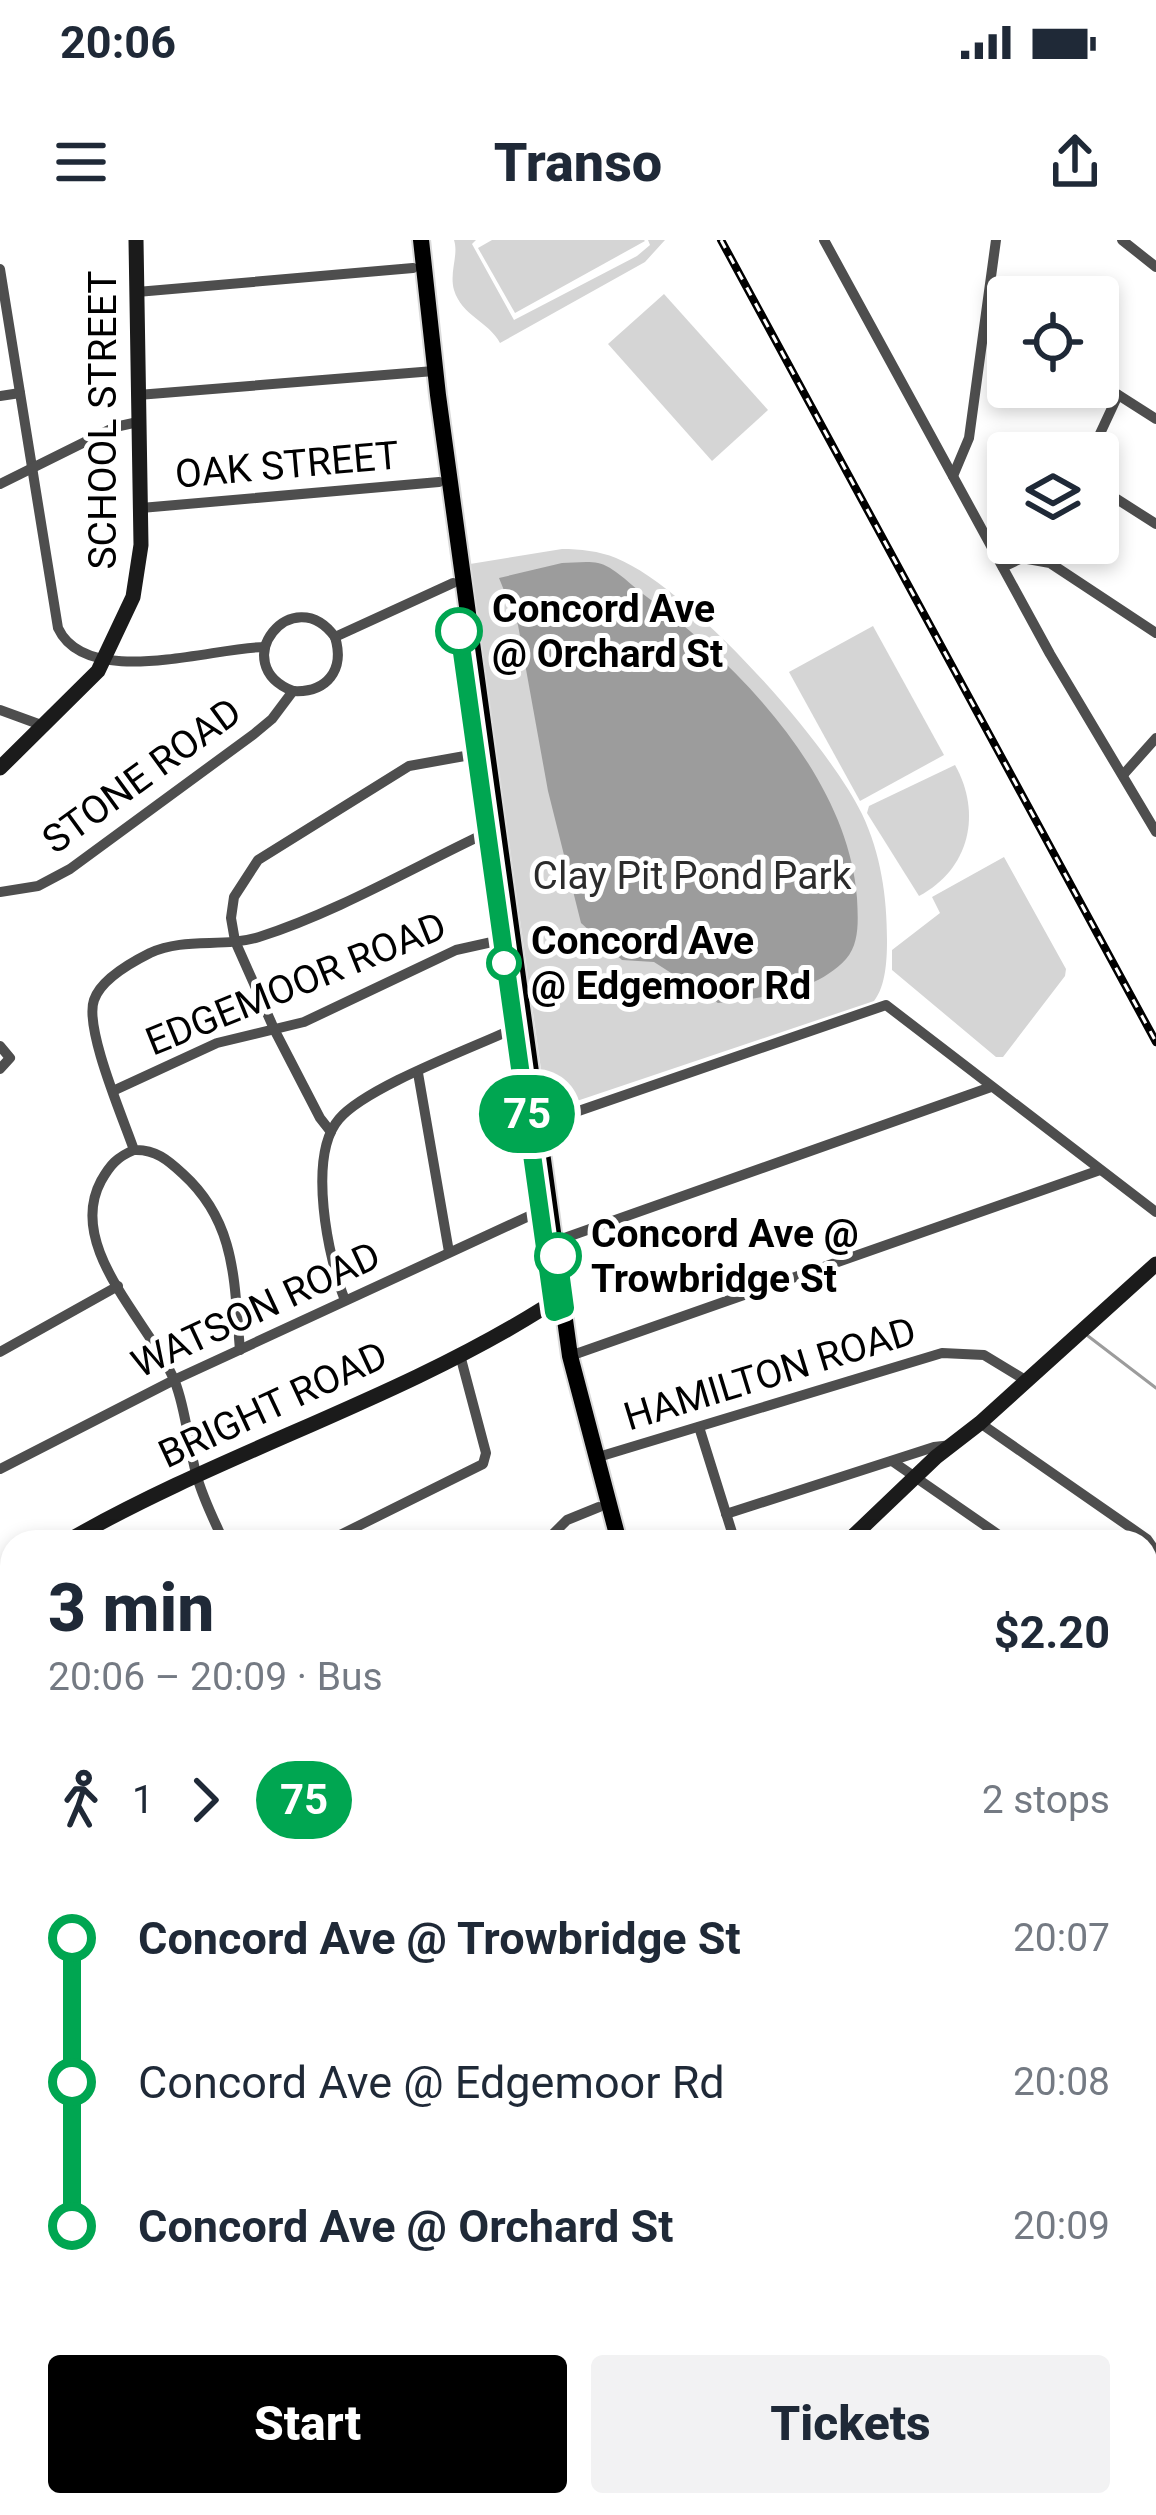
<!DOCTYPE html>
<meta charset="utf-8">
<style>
body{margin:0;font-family:Roboto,sans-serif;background:#f2f2f3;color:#1f2937;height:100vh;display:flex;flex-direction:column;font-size:45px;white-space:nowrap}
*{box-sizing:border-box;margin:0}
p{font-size:39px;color:#747a83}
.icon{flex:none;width:66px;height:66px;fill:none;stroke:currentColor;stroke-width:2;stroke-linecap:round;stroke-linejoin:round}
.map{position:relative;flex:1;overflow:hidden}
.details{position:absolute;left:0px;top:1290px;width:1158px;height:987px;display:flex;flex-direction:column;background:#fff;border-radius:36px 36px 0 0;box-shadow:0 6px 18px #0003}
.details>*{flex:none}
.badge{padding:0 24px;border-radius:39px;font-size:42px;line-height:78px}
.fabs{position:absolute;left:987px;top:36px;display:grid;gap:24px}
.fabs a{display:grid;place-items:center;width:132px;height:132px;border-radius:12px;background:#fff;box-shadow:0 6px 18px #0003;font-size:60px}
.map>.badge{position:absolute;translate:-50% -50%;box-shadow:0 0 0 6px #fff}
.legs{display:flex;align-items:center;gap:18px;height:132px;padding:0 48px;font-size:39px}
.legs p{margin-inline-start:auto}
.overview{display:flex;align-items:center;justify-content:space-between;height:204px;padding:0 48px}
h1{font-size:66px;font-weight:800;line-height:90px}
.primary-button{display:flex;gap:24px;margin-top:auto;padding:24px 48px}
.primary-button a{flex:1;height:138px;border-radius:12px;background:#000;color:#fff;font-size:48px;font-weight:800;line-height:138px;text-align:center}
.primary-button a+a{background:#f2f2f3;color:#1f2937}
ul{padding:0 48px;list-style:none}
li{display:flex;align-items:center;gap:42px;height:144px;font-size:45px}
li i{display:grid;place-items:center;width:18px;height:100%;margin:0 15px;background:currentColor}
li i::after{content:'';width:30px;height:30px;margin:-15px;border:9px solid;border-radius:50%;background:#fff}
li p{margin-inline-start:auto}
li:first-child i{background:linear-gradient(#0000 50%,currentColor 0)}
li:last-child i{background:linear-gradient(currentColor 50%,#0000 0)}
.status{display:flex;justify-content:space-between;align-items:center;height:84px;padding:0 60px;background:#fff;direction:ltr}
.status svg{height:33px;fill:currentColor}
header{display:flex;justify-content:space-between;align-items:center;height:156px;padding:0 48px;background:#fff;font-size:54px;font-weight:800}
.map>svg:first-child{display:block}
.green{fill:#d5d5d5}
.water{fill:#9c9c9c}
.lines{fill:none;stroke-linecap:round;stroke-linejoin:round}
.stream{stroke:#9c9c9c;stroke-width:3}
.primary-casing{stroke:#dbdbdb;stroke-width:20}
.street{stroke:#4e4e4e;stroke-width:10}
.secondary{stroke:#1b1b1b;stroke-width:15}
.primary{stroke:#000;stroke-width:16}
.rail-casing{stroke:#000;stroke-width:8}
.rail{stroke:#fff;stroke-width:3;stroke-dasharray:9;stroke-linecap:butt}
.line-1-casing{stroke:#fff;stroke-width:27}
.line-1{stroke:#00a651;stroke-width:18}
.stop-1-dot{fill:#fff;stroke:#00a651;stroke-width:6}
.labels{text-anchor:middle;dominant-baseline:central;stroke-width:10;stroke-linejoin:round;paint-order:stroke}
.street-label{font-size:39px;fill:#000;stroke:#fff}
.stop-label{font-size:39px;font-weight:bold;fill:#000;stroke:#fff;text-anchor:start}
.park-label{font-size:39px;fill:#2c2c2c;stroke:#fff}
</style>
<div class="status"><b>20:06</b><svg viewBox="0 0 49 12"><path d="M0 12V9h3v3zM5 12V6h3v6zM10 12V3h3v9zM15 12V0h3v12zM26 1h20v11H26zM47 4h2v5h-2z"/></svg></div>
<header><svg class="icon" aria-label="menu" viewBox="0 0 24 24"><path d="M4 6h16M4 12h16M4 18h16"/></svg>Transo<svg class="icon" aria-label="share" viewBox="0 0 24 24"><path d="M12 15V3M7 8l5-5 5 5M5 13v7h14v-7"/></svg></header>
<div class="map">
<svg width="1156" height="2275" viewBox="0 0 1156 2275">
<rect width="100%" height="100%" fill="#fff"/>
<g class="green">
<path d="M454 0H476L472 4 514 80 637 16 650 5 648 0H665L645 22 500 103C488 81 462 76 454 50 449 32 459 15 454 0Z"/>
<path d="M492 0H644L645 1 515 73 478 8Z"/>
<path d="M664 54 768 170 712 221 608 104Z"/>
<path d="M562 309C580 309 599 311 616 318 690 348 827 502 862 574 881 614 887 657 887 700 887 719 886 746 874 761L559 867 545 858 470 324Z"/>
<path d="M873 386 944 515 860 561 789 432Z"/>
<path d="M955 525C982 573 970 629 919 656L867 573 869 566Z"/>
<path d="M1004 617 1066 729 1065 736 1003 817H996L892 730V710L940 673 932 657Z"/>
<path d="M0 1684 12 1697V2007L0 2020Z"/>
<path d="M726 2265H946L948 2275H728Z"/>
</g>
<g class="water">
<path d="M562 323C573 323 587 321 598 323 613 326 631 345 643 354 738 423 848 537 857 658 858 679 860 703 846 719 815 753 760 758 718 763L654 722 622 720 581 683 548 551 518 385 499 338Z"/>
<path d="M0 1881 12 1884V2000L0 2013Z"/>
<path d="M12 2024V2265H708L709 2275H0V2038Z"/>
</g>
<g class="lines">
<path class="stream" d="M1088 1096 1156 1148"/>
<g class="primary-casing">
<g id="primary">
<path d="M421 0 438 155 570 1116 619 1302"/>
<path d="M946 2265 948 2275"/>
</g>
</g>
<g class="street">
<path d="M824 0 1050 414 1156 592"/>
<path d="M1122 0 1156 27"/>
<path d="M0 29 58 388C87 450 213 407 265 407"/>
<path d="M137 52 413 28"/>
<path d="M985 86 1008 93"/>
<path d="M1098 142 1156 179"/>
<path d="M138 155 434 131"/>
<path d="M0 156 20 153"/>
<path d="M1091 213 1118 155"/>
<path d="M953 236 969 198 996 0"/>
<path d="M0 244 115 187 138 182"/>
<path d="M1098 247 1156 284"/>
<path d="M141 268 439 242"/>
<path d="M1003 327 1022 318 1050 323 1156 393"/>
<path d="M335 397 453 343"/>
<path d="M293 451C225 424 293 339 335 397"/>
<path d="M293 451C327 453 345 430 335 397"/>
<path d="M0 470 44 486"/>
<path d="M1123 535 1156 498"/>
<path d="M0 652 38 646 70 629 254 494 272 479 293 451"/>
<path d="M0 806 10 818 0 829"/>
<path d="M418 833 449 1012"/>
<path d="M115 850 217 803 304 782 456 710 501 700"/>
<path d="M538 885 886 765 1156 972"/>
<path d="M331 892 320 878 275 791 235 701 231 678 234 657 258 620 409 526 476 514"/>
<path d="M134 910C117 917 110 925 101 941 65 1008 151 1083 175 1142 186 1170 188 1203 196 1233 202 1257 214 1280 224 1302"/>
<path d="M556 1001 991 847"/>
<path d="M345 1060C328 1019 307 916 339 879 366 847 472 808 513 789"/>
<path d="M240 1110C234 1043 237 983 183 934 168 920 155 909 134 910 123 878 84 788 94 760 101 739 132 722 150 713 185 697 223 708 259 697 337 672 412 628 486 593"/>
<path d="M0 1112 118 1046"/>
<path d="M570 1116 1100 930"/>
<path d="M980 1183 1147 1299 1156 1312"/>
<path d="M699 1187 735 1302"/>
<path d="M595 1218 942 1113 984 1115 1027 1141"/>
<path d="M892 1221 1009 1302"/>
<path d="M0 1229 174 1140 540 971"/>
<path d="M726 1274 934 1207 952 1205"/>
<path d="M326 1302 483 1224 486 1213 460 1115"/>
<path d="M545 1302 567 1280 599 1267"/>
<path d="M1146 1349 1156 1361"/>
<path d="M1146 1523 1156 1535"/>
<path d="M1146 2022 1156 2018"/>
</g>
<g class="secondary">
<path d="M0 528 98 431 133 357 141 305 136 0"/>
<path d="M66 1302C218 1214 393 1162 542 1069L554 1072"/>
<path d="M847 1302 936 1217 980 1183 1156 1024"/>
<path d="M0 1340 12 1333"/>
<path d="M0 1581 12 1596"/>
</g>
<use href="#primary" class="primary"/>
<g class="rail-casing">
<path id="rail" d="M721 0 1156 802"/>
</g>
<use href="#rail" class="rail"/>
</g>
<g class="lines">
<g class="line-1-casing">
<path id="line-1" d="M459 391 554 1072 565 1068 558 1016"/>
</g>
<use href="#line-1" class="line-1"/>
</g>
<g class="stop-1-dot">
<circle cx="459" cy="391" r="21"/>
<circle cx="504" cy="723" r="15"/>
<circle cx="558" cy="1016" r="21"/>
</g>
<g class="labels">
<g class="street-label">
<text transform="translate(103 180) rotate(-90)">SCHOOL STREET</text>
<text transform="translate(287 225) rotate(-5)">OAK STREET</text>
<text transform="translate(142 536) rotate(-36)">STONE ROAD</text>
<text transform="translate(296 744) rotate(-22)">EDGEMOOR ROAD</text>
<text transform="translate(256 1070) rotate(-25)">WATSON ROAD</text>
<text transform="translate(770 1134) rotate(-17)">HAMILTON ROAD</text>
<text transform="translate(273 1165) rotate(-25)">BRIGHT ROAD</text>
</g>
<g class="stop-label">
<text x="492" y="369">Concord Ave<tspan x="492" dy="45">@ Orchard St</tspan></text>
<text x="531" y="701">Concord Ave<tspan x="531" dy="45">@ Edgemoor Rd</tspan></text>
<text x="591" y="994">Concord Ave @<tspan x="591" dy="45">Trowbridge St</tspan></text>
</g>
<g class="park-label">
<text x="692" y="636">Clay Pit Pond Park</text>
</g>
</g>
</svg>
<div class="fabs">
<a><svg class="icon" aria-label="locate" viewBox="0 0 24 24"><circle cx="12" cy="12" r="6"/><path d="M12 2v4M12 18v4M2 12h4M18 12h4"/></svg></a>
<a><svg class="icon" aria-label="layers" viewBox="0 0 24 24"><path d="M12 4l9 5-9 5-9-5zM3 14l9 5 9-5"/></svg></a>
</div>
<b class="badge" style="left:527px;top:874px;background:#00a651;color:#fff">75</b>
<section class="details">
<div class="overview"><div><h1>3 min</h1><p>20:06 – 20:09 · Bus</p></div><b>$2.20</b></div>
<div class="legs"><svg class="icon" aria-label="walk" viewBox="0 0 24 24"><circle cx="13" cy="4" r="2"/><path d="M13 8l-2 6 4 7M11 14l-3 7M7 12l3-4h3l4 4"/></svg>1<svg class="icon" aria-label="forward" viewBox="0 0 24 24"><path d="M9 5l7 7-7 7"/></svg><b class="badge" style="background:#00a651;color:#fff">75</b><p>2 stops</p></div>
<ul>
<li><i style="color:#00a651"></i><b>Concord Ave @ Trowbridge St</b><p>20:07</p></li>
<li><i style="color:#00a651"></i><span>Concord Ave @ Edgemoor Rd</span><p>20:08</p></li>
<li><i style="color:#00a651"></i><b>Concord Ave @ Orchard St</b><p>20:09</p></li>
</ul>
<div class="primary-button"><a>Start</a><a>Tickets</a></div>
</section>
</div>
